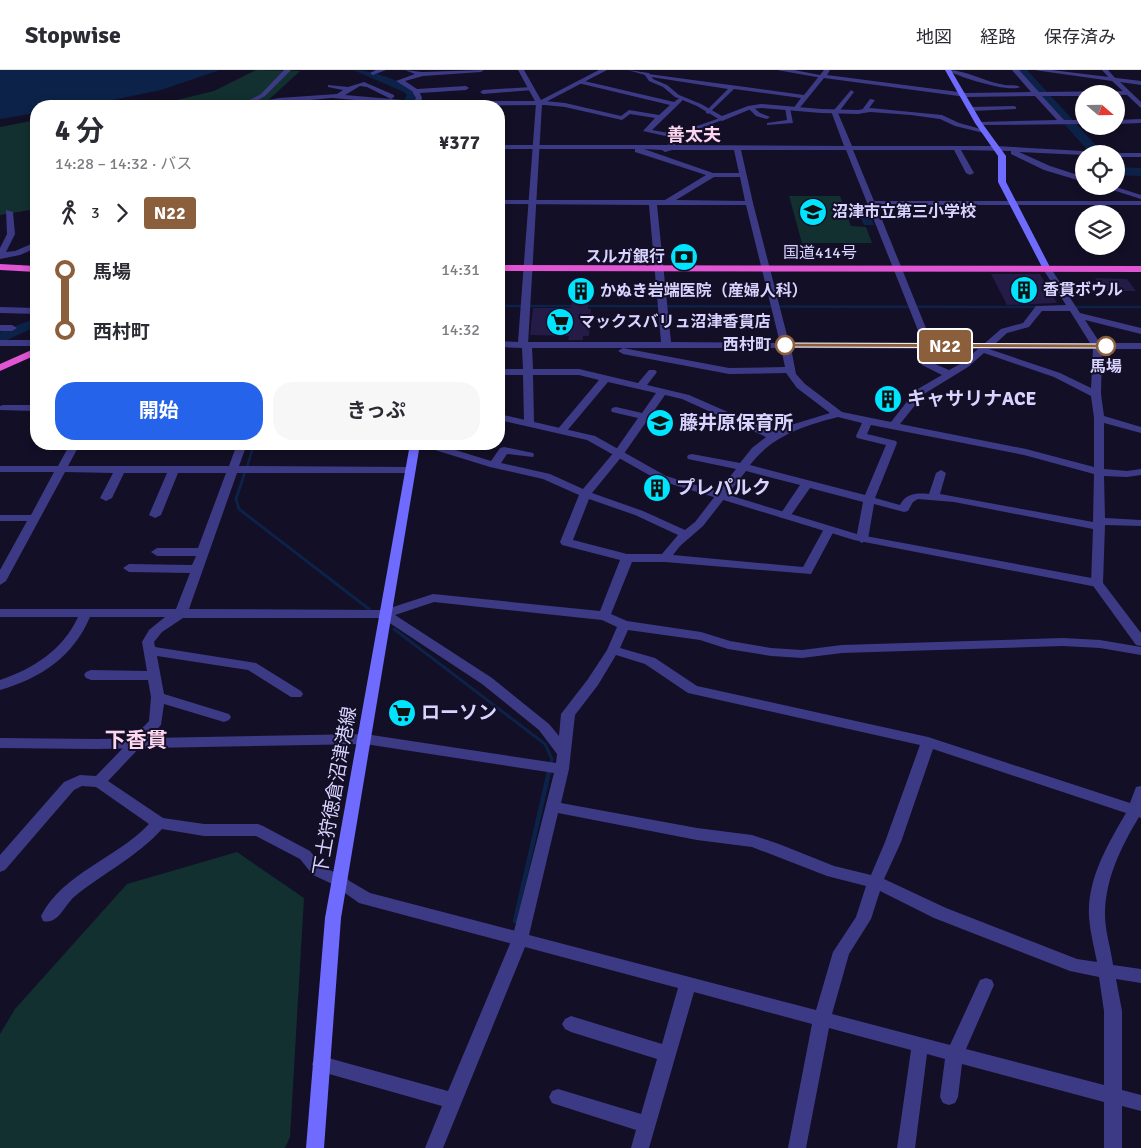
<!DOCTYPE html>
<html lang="ja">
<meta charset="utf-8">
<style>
body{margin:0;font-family:Signika,"Noto Sans JP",sans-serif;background:#f7f7f7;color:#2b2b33;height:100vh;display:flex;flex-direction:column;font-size:19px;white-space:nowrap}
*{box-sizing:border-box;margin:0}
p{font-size:16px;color:#7c7c81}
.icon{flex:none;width:28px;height:28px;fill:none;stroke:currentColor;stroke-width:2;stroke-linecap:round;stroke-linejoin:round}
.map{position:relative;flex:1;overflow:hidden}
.drawer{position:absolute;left:30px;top:30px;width:475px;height:350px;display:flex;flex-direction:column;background:#fff;border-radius:20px;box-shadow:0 2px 8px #0003}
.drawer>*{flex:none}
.badge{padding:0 10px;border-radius:4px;font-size:18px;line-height:32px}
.needle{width:32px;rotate:110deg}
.tools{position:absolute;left:1075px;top:15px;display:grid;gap:10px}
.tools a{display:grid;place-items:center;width:50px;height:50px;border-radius:50%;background:#fff;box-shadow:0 2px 8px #0003;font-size:25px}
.map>.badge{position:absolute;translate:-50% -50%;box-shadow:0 0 0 2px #fff}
.legs{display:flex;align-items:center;gap:8px;height:55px;padding:0 25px;font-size:16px}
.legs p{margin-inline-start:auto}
.summary{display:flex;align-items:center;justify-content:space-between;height:85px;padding:0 25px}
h1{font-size:28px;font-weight:700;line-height:38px}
.cta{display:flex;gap:10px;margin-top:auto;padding:10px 25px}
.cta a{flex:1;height:58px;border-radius:20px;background:#2563eb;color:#fff;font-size:20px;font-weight:700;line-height:58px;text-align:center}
.cta a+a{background:#f7f7f7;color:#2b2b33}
ul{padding:0 25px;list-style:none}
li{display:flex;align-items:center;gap:18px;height:60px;font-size:19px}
li i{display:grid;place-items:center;width:8px;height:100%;margin:0 6px;background:currentColor}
li i::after{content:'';width:12px;height:12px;margin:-6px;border:4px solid;border-radius:50%;background:#fff}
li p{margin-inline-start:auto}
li:first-child i{background:linear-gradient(#0000 50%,currentColor 0)}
li:last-child i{background:linear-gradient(currentColor 50%,#0000 0)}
header{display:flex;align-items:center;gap:30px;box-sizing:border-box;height:70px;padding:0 25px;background:#fff;border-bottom:1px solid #e1e1e2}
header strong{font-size:24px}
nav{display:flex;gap:28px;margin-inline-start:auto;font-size:18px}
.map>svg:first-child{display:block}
.green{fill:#12302f}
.water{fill:#0c2248}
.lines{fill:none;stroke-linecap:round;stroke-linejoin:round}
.stream-far2{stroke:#0c2248;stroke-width:2.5}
.stream-far1{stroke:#0c2248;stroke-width:3}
.stream{stroke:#0c2248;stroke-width:4.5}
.river{fill:#0c2248;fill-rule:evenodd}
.building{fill:#241b47}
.minor{fill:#3d3a85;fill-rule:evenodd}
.tertiary{fill:#3d3a85;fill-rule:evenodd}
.secondary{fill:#6f6bff;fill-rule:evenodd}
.trunk{fill:#e055d1;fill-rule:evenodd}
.line-1{fill:#8b5e3c;stroke:#fff}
.stop-1-dot{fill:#fff;stroke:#8b5e3c;stroke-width:2.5}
.labels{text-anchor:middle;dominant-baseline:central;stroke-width:4;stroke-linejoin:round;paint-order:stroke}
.far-poi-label{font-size:16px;font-weight:bold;fill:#d9d4ff;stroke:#130f26;text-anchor:start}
.far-street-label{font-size:16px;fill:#d9d4ff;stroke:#130f26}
.far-stop-label{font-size:16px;font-weight:bold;fill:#d9d4ff;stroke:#130f26;text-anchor:end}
.far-quarter-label{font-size:18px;font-weight:bold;fill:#ffd6f0;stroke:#130f26}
.poi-label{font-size:19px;font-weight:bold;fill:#d9d4ff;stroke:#130f26;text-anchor:start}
.street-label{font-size:19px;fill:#d9d4ff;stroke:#130f26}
.quarter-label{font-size:21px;font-weight:bold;fill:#ffd6f0;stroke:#130f26}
</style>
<header>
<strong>Stopwise</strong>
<nav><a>地図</a><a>経路</a><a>保存済み</a></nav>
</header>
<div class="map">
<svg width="1141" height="1078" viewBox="0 0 1141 1078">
<rect width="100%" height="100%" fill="#130f26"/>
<g class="green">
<path d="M256 0 300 1 262 36H152L214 21Z"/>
<path d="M36 50V139L0 145V57Z"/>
<path d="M789 126H840L851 156 866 157 872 173H802Z"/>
<path d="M237 782 304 828 290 1067 285 1078H0V964L15 939 127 814Z"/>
</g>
<g class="water">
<path d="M0 0H220L161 20 113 30 76 36H36V43L0 49Z"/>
<path d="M846 134H865L874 155H864L861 149H852Z"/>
</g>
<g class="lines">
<g class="stream-far2">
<path d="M499 236H575"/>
<path d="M584 236 1038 237"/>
<path d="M1074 237H1141"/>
<path d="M246 400 254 374"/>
</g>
<g class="stream-far1">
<path d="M246 399 236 429 239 439 369 539"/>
<path d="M394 559 545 674 552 689 551 694"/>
</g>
<path class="stream" d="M515 851 551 693"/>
<g class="river">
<path d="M353 0C370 0 407 11 417 25L411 36H401L407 25 404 22Z"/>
<path d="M1016 0H1027L1104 84H1091Z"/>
<path d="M1116 97 1141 98V106L1116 105Z"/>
<path d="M36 248V257L0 273V262Z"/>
</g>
</g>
<g class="building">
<path d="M991 204H1040L1057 233 1007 235Z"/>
<path d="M1095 208 1127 209 1136 221H1103Z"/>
<path d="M574 213 589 214 588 239H591L589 266H583V270H568L569 266 530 265 533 238H571Z"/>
<path d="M887 323 900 328 890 336 877 331Z"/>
<path d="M649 411 666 415 659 425 642 421Z"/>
</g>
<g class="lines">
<g class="minor">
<path d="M284 0H291L265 26 253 33 279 28 337 24 343 20 328 17V15L348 17 364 12 394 25V27L391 29 414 31 416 28 412 21 396 11 415 4 405 0 422 2 484 0 481 2 423 6 405 11 417 19 466 16 469 18 466 20 420 23 422 28 421 31H545L565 33 621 46 629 40 659 45 670 35 578 13V11L580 10 674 32 678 29H682V31L652 60 674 64 720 48 725 49 677 67 675 75 844 76 831 41 835 39 851 20 854 22 838 43 852 76H996L1100 82 1104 84H1084V85L1019 82 1050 96 1084 107V112L1044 100 1011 84V81L961 80 974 103 970 105 966 103 954 80H853L874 131H1141V135H876L932 273H985L1001 259 1023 253 1036 236 1066 235 1043 199 1047 196 1050 197 1080 243 1141 258V264L1085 250 1100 273H1141V279H1102L1101 324 1104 346 1141 357V363L1104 353V399L1127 401 1141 399V405L1127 407 1104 406 1105 448 1141 450V456L1105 455 1103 513 1141 563V576L1136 575 1091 513 1093 459 954 432 918 429 913 432 908 441 904 442 874 434 868 469 862 473 856 469 863 432 810 418 789 448H781L779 446 800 415 746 401 703 456 680 476 673 485 803 497 825 457H833L835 459 811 504 665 492H632L611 544 627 551 701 562 730 571 771 578 802 580 842 575 1063 568 1100 570 1141 577V585L1100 578 1063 576 842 583 802 588 771 586 728 579 700 570 628 560 620 578 655 588 697 616 928 667 1130 733 1136 717 1141 716V748L1139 747C1121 777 1105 809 1105 845 1105 861 1111 879 1113 895L1141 899V913L1116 909 1122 941V1020L1141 1025V1041L1122 1036V1078H1104V1032L962 994 958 1027 955 1033 949 1035 943 1033 940 1027 945 989 927 984 915 1078H897L911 980 829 958 806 1078H788L812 954 694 922 649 1078H631L636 1060 558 1035 552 1033 549 1027 552 1021 558 1019 641 1044 657 989 571 962 565 959 562 954 565 949 571 946 662 974 678 918 525 877 443 1078H425L442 1036 315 1000 312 994 315 988 321 986 448 1021 512 869 554 703 365 674 360 673 358 669 360 665 365 664 556 693 557 684 539 660 482 614 382 548H183L162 562 154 572 155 577 256 593 301 621 303 624 301 627H291L248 600 157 586 164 624 229 644 231 647 229 650 224 652 164 634 161 655 108 711 163 748 204 754H258L263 756 310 781 323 797 347 808 349 812 347 816 341 818 313 805 300 789 256 766H204L162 759C137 787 103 803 74 827 64 836 58 855 43 851L41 846C63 803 117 788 149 754L96 717 82 716 74 720 5 800 0 802V785L64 712 80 705 96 706 149 651 151 627 148 610H91L86 608 84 605 86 602 91 600 147 601 142 572 149 560 165 547H90C73 587 41 608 0 620V610C34 598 62 581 78 547H0V539H176L190 503 129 502 123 498 129 494 192 495 196 486H157L151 482 157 478H198L226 403H178L161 445 155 448 149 445 167 403H124L112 428 106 431 100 428 113 403 65 402 6 511 0 515V500L27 451H0V445H31L54 402H0V396H58L70 374H80L68 396H229L237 374H247L239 396 411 397 416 400 411 403H237L189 539 384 540 433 524 600 541 620 490 562 475 560 472 579 425 543 409 490 397 422 376 421 374H436L491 391 500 378 504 377 533 383 534 385 533 387 507 384 501 393 550 404 583 419 615 381 638 348 612 342 611 340 612 338 616 337 642 343 656 323 608 312 566 362 562 363 557 360 599 310 579 305H533L534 353 529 356 524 353 523 305H499V299H523L522 278 518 275 523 272H661L649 135 499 134V130H665L706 105 635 82V79H499V75H668L670 67 643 61 655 48 630 44 622 50 565 37 545 35 411 36V35L332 28 245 36 249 34 248 31 261 24ZM360 16 367 17 391 29 345 25ZM644 79 662 80 665 82 672 80H734L739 103H713ZM741 80H846L923 273H789L753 133ZM714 107H740L745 131 676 130ZM657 135H746L780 273 671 272ZM1042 241H1070L1090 273H996L1007 263 1029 257ZM532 278H781L785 297 729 298 623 278 618 281 623 284 729 304 786 303 797 318 830 343 791 355 774 362 689 325 647 315 657 302 655 300H649L638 313 579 299H533ZM791 278 978 279 962 293 949 300 928 291H922V295L942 305 916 320 891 352 842 342 805 314 796 304ZM989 279H1093L1091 318 1060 303ZM984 283 1054 307 1091 326 1094 348V397L1026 379 900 354 924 324 968 297ZM665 325 682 329 766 367 752 378 740 393 692 384 688 385 687 387 688 389 736 399 695 452 685 460 643 441 592 423 623 385ZM838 347 862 353 856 366 857 368 886 375 865 425 750 395C772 366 803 356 838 347ZM871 355 1024 385 1094 404 1093 452 940 424 946 403 941 400 936 403 929 424C917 423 906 423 900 435L875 428 897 373 896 371 867 364ZM589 429 635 445 678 465 662 484H627L573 470ZM434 532 602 550 617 557 607 580 588 609 561 644 559 666 549 654 492 608 395 545ZM616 585 645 594 688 623 920 675 885 772 871 805 834 796 779 774 752 765 697 758 561 733 569 699 575 645 598 615ZM933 679 1126 743C1108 774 1087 809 1089 847 1090 862 1094 877 1097 892L1077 889 946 838 884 809 901 772ZM558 743 697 770 752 777 827 806 866 816 856 847 833 882 816 940 529 865ZM880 821 934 848 1070 901 1099 907 1104 941V1015L966 979 994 915 992 910 986 908 980 910 950 975 832 944 849 884 871 849Z"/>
<path d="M376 0H386L373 5 370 3Z"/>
<path d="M824 0H830L827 5 966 23 1031 22 1012 0H1019L1039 22 1127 21 1130 23 1127 25 1084 24V26H1042L1064 50H1084V54L979 55 977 54V52L1057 50 1035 26 966 27 824 8 798 40 793 39 801 28 734 19 708 44 706 43V41L728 19 645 6 648 4 804 25Z"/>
<path d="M947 0C967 0 985 12 1005 15 1011 16 1015 14 1020 17 1010 23 958 7 947 0Z"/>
<path d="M1102 0H1108L1116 9 1115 10H1111Z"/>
<path d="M531 17 533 18V20L483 24 480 22 483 20Z"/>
<path d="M870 29 875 30 867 41H863L862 40Z"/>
<path d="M748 36H752L760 43 770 47 767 49 756 46 748 38Z"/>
<path d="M1014 36 1016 37V39L971 41 968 39 971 37Z"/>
<path d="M785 37 790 38 793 53 767 55V53L787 50Z"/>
<path d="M1141 49V53L1116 54V50Z"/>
<path d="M1116 83H1141V87H1116V84H1113Z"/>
<path d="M1100 116H1113L1141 125V129Z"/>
<path d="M6 140 13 142 15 164 6 182 15 181 36 172V178L20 185 0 189V178L7 164Z"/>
<path d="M0 237 36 238V244L0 243Z"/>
<path d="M0 255H12L17 258 12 261H0Z"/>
<rect x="0" y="270" width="36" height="6"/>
<path d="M3 335H36V341L0 340V336Z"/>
</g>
<g class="tertiary">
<path d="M518 0H524L541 30 599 0H607L542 34 528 275 523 278 499 277V271L518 272 536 33Z"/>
<path d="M628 0 649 3 653 9 667 15 679 25 701 34 722 46 748 36 761 34 821 39 858 40 870 38 942 45 959 53 988 61 984 63 955 56 940 49 911 45 870 42 858 44 821 43 761 38 751 39 722 51 697 36 675 27 663 17 649 11 645 5Z"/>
<path d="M777 0H794L825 6 822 8Z"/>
<path d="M1034 0H1052L1141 11V15L1120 12 1141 32V38L1112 11Z"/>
<path d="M499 344 595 366 666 406 860 465 1097 509 1103 513 1097 517 854 470 658 410 587 370 499 350Z"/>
<path d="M365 664 370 665 372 669 370 673 365 674 96 679 0 678V668L96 669Z"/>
<path d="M341 806 370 823 520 862 526 864 528 869 526 874 520 876 359 833 335 816 333 812 335 808Z"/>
</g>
<g class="secondary">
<path d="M945 0H951L982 53 1006 86V112L1051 199 1050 201 1043 199 998 112V86L975 53Z"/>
<path d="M410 374H420L341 848 324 1078H306L325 848Z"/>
</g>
<g class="trunk">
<path d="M0 194 36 196V202L0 200Z"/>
<path d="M499 195 1141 196V202L499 201Z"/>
<path d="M36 278V285L0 301V294Z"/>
</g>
</g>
<path class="line-1" d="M785 273 1106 274 1109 276 1106 278 782 277V274Z"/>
<defs>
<g id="school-disc" transform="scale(1.4375)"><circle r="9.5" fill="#00e5ff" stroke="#130f26"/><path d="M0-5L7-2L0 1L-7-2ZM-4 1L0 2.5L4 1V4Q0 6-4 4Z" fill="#111"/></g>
<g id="bank-disc" transform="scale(1.4375)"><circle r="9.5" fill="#00e5ff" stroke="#130f26"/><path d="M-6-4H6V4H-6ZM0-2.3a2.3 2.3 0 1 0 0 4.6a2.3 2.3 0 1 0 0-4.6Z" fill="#111"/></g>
<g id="building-disc" transform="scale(1.4375)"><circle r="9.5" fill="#00e5ff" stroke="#130f26"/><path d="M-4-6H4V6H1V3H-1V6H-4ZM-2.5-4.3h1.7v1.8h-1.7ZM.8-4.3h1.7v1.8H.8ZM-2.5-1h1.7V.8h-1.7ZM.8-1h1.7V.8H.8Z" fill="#111"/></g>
<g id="supermarket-disc" transform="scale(1.4375)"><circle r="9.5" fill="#00e5ff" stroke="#130f26"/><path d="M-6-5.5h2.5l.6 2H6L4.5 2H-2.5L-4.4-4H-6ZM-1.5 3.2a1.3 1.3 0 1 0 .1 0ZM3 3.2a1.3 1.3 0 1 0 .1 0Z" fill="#111"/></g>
</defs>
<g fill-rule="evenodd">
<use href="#school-disc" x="813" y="142"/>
<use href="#bank-disc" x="684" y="187"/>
<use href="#building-disc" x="1024" y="220"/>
<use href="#building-disc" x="581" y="221"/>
<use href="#supermarket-disc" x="560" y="252"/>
<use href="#building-disc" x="888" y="329"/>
<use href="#school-disc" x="660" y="353"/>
<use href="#building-disc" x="657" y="418"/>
<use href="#supermarket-disc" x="402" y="643"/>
</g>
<g class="stop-1-dot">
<circle cx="785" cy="275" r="9"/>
<circle cx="1106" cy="276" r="9"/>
</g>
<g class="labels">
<g class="far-poi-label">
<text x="832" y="142">沼津市立第三小学校</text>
<text x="665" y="187" text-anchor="end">スルガ銀行</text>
<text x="1043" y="220">香貫ボウル</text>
<text x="600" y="221">かぬき岩端医院（産婦人科）</text>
<text x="579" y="252">マックスバリュ沼津香貫店</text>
</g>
<g class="far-street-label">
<text x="820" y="183">国道414号</text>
</g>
<g class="far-stop-label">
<text x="771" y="275">西村町</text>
<text x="1106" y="297" text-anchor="middle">馬場</text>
</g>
<g class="far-quarter-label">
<text x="694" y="65">善太夫</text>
</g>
<g class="poi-label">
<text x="907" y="329">キャサリナACE</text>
<text x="679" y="353">藤井原保育所</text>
<text x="676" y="418">プレパルク</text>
<text x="421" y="643">ローソン</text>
</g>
<g class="street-label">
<text transform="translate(335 721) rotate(-80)">下土狩徳倉沼津港線</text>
</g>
<g class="quarter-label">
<text x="136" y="670">下香貫</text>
</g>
</g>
</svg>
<div class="tools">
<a><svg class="needle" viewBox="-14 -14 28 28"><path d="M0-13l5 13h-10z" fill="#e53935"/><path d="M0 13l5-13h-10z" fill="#7c7c81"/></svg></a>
<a><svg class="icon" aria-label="locate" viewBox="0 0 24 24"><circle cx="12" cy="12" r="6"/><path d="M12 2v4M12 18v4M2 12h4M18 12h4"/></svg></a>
<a><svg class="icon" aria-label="layers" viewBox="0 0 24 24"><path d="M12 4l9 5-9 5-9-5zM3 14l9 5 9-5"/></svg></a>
</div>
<b class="badge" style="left:945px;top:276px;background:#8b5e3c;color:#fff">N22</b>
<section class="drawer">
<div class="summary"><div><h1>4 分</h1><p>14:28 – 14:32 · バス</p></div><b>¥377</b></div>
<div class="legs"><svg class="icon" aria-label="walk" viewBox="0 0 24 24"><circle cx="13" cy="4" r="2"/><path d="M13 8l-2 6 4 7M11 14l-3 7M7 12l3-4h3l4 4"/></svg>3<svg class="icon" aria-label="forward" viewBox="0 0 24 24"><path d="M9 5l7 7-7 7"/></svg><b class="badge" style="background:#8b5e3c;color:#fff">N22</b></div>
<ul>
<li><i style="color:#8b5e3c"></i><b>馬場</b><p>14:31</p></li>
<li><i style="color:#8b5e3c"></i><b>西村町</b><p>14:32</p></li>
</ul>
<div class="cta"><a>開始</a><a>きっぷ</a></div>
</section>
</div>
